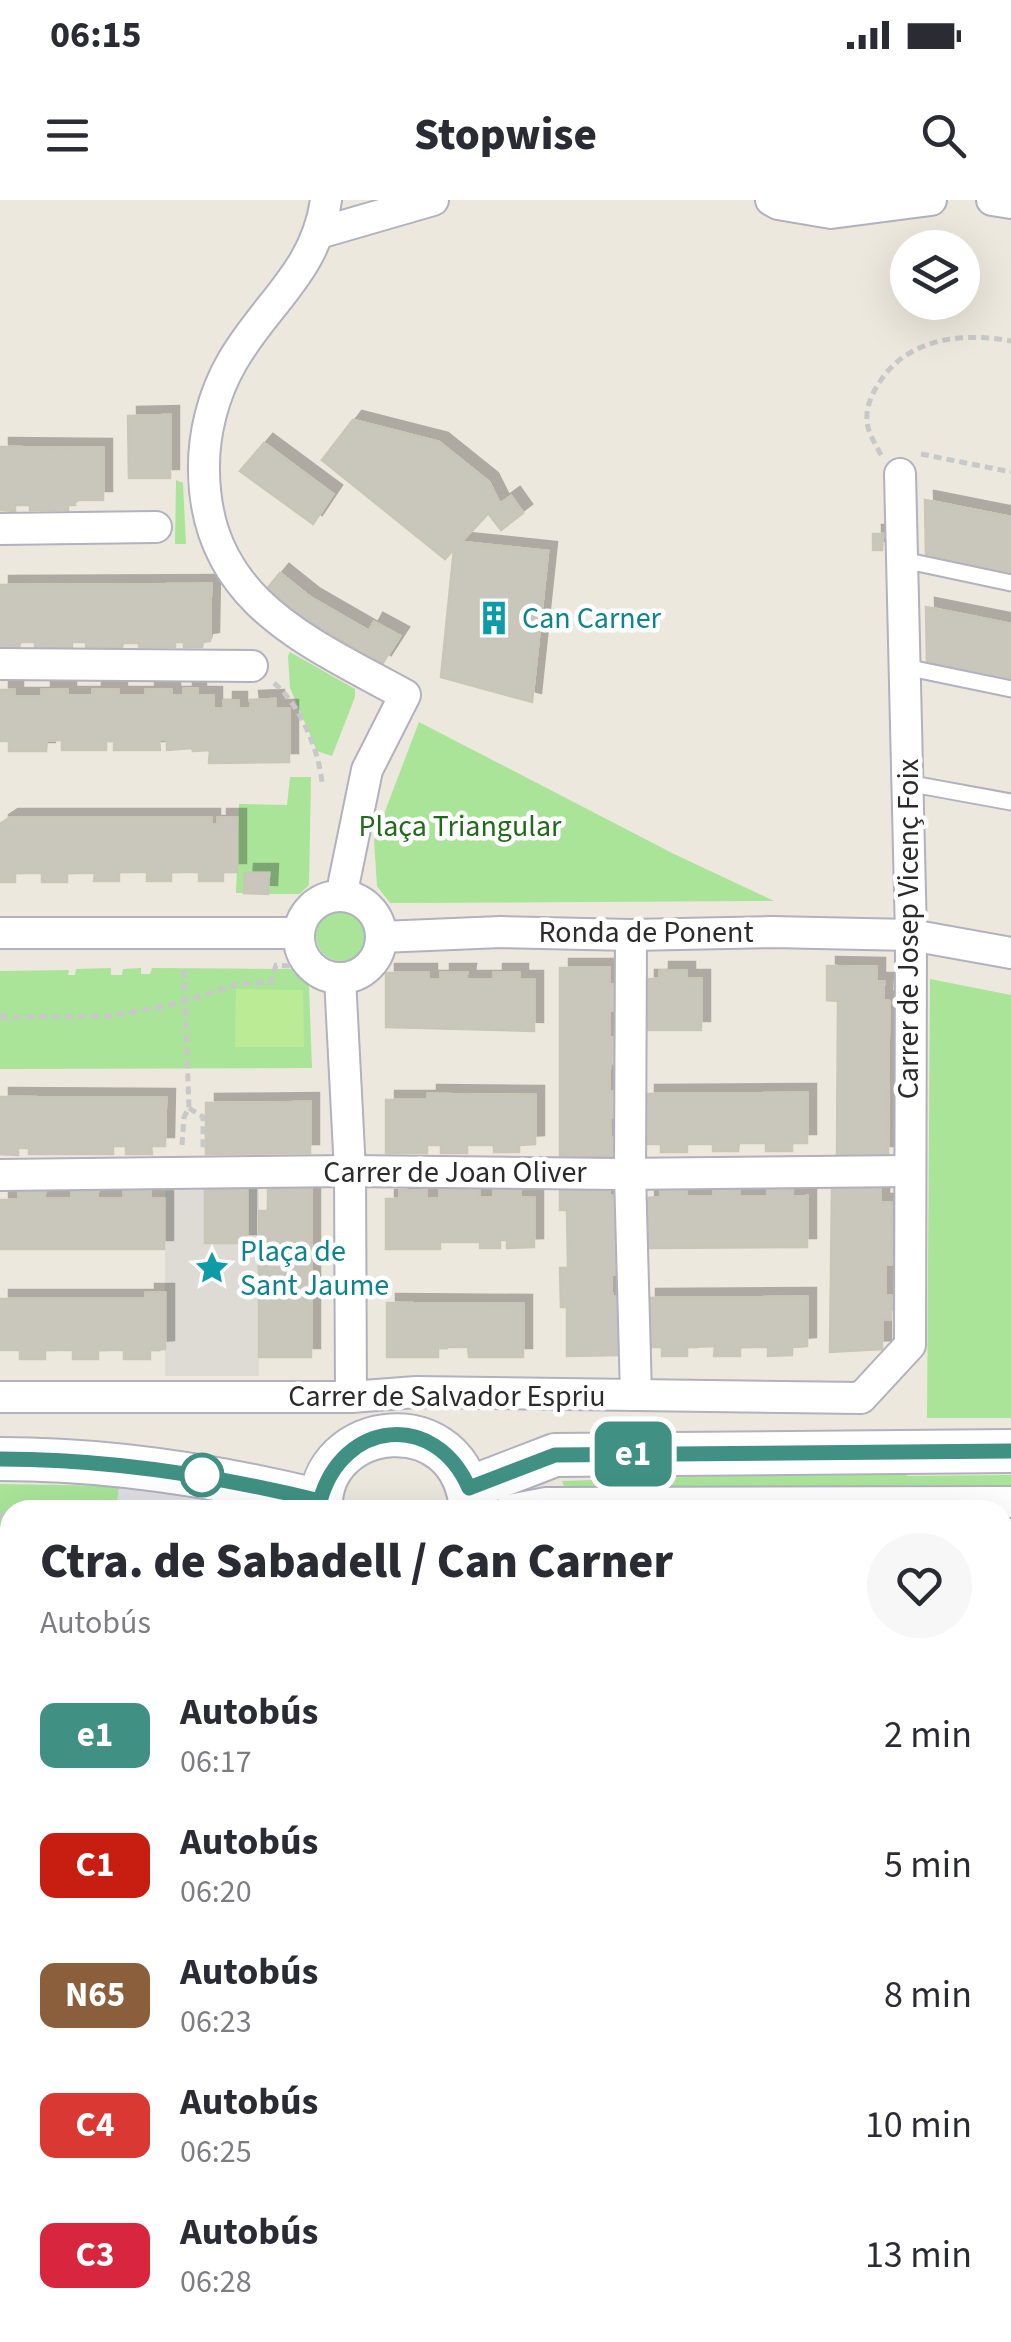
<!DOCTYPE html>
<html lang="es">
<meta charset="utf-8">
<style>
body{margin:0;font-family:"Source Sans 3",sans-serif;background:#f7f7f7;color:#2b2b33;height:100vh;display:flex;flex-direction:column;font-size:38px;white-space:nowrap}
*{box-sizing:border-box;margin:0}
p{font-size:32px;color:#7c7c81}
.icon{flex:none;width:55px;height:55px;fill:none;stroke:currentColor;stroke-width:2;stroke-linecap:round;stroke-linejoin:round}
.map{position:relative;flex:1;overflow:hidden}
.drawer{position:absolute;left:0px;top:1300px;width:1012px;height:842px;display:flex;flex-direction:column;background:#fff;border-radius:30px 30px 0 0;box-shadow:0 10px 40px #0002}
.drawer>*{flex:none}
.badge{padding:0 20px;border-radius:15px;font-size:35px;line-height:65px}
.buttons{position:absolute;left:890px;top:30px;display:grid;gap:20px}
.buttons a{display:grid;place-items:center;width:90px;height:90px;border-radius:50%;background:#fff;box-shadow:0 10px 40px #0002;font-size:50px}
.map>.badge{position:absolute;translate:-50% -50%;box-shadow:0 0 0 5px #fff}
.round{display:grid;place-items:center;flex:none;width:105px;height:105px;border-radius:52px;background:#f7f7f7}
.summary{display:flex;align-items:center;justify-content:space-between;height:170px;padding:0 40px}
h1{font-size:48px;font-weight:800;line-height:75px}
ul{padding:0;list-style:none}
li{display:flex;align-items:center;gap:30px;height:130px;padding:0 40px}
li div{flex:1}
li b{display:block;font-size:38px}
li em{font-style:normal}
li .badge{min-width:110px;font-weight:700;text-align:center}
.status{display:flex;justify-content:space-between;align-items:center;height:70px;padding:0 50px;background:#fff;direction:ltr}
.status svg{height:28px;fill:currentColor}
header{display:flex;justify-content:space-between;align-items:center;height:130px;padding:0 40px;background:#fff;font-size:45px;font-weight:800}
.map>svg:first-child{display:block}
.industrial{fill:#e1dee6}
.green{fill:#a9e499}
.pitch{fill:#bbeb95}
.plaza{fill:#dddbd4}
.building{fill:#c9c6bc;stroke:#c9c5b7;stroke-width:2.5;filter:url(#shadow)}
.lines{fill:none;stroke-linecap:round;stroke-linejoin:round}
.lane-casing{stroke:#b1b1bf;stroke-width:19}
.street-casing{stroke:#b1b1bf;stroke-width:34}
.secondary-casing{stroke:#b1b1bf;stroke-width:46}
.path{stroke:#c8c8c8;stroke-width:5;stroke-dasharray:8 5;stroke-linecap:butt}
.lane{stroke:#fff;stroke-width:15}
.street{stroke:#fff;stroke-width:30}
.secondary{stroke:#fff;stroke-width:42}
.line-casing{stroke:#fff;stroke-width:22}
.line{stroke:#409183;stroke-width:15}
.stop-dot{fill:#fff;stroke:#409183;stroke-width:5}
.labels{text-anchor:middle;dominant-baseline:central;stroke-width:9;stroke-linejoin:round;paint-order:stroke}
.culture-label{font-size:30px;fill:#0d838f;stroke:#fff;text-anchor:start}
.park-label{font-size:30px;fill:#206a1a;stroke:#fff}
.street-label{font-size:30px;fill:#2b2b2b;stroke:#fff}
</style>
<div class="status"><b>06:15</b><svg viewBox="0 0 49 12"><path d="M0 12V9h3v3zM5 12V6h3v6zM10 12V3h3v9zM15 12V0h3v12zM26 1h20v11H26zM47 4h2v5h-2z"/></svg></div>
<header><svg class="icon" aria-label="menu" viewBox="0 0 24 24"><path d="M4 6h16M4 12h16M4 18h16"/></svg>Stopwise<svg class="icon" aria-label="search" viewBox="0 0 24 24"><circle cx="10" cy="10" r="6"/><path d="M15 15l6 6"/></svg></header>
<div class="map">
<svg width="1011" height="2142" viewBox="0 0 1011 2142">
<defs>
<filter id="shadow"><feDropShadow dx="9" dy="-9" stdDeviation="0" flood-color="#0004"/></filter>
</defs>
<rect width="100%" height="100%" fill="#ede8dd"/>
<path class="industrial" d="M123 1286 253 1310H10V2132H806L809 2142H0V1287Z"/>
<g class="green">
<path d="M176 280 183 283 186 344H175Z"/>
<path d="M290 452 355 489V497L332 556 317 551 290 488 288 456Z"/>
<path d="M419 522 674 654 774 701 390 703 377 686 374 640Z"/>
<path d="M290 577H311L309 685 300 694H268V673H246L244 693H236L239 604 287 605Z"/>
<circle cx="341" cy="736" r="25"/>
<path d="M111 768V775H122L123 769 141 768V774H150L152 768 294 769 309 786 312 868 0 869V771L69 770 68 775H75L76 769Z"/>
<path d="M930 779 1011 795V1218H927Z"/>
<path d="M898 1270 908 1276 1011 1275V1285L565 1288 562 1281Z"/>
<path d="M0 1284 119 1286 117 1302 188 1310H10V1409H0Z"/>
<path d="M1002 1698H1011V2023H1003Z"/>
</g>
<path class="pitch" d="M236 789 303 790 304 847H235Z"/>
<path class="plaza" d="M259 988V1176H165V991L205 989V1043L247 1042V989Z"/>
<g class="building">
<path d="M170 215V278H129L128 216Z"/>
<path d="M353 220 439 242 489 282 500 304 511 296 523 313 501 330 488 313 461 342 548 351 532 502 441 477 454 349 445 359 322 260Z"/>
<path d="M264 243 333 294 313 324 240 271Z"/>
<path d="M0 247 103 248V300H75V305H68V310H30V305H15V311L0 310Z"/>
<path d="M925 300 1011 317V374L926 357Z"/>
<path d="M873 334H883L882 350H873Z"/>
<path d="M280 373 310 397 369 431 374 422 400 436 382 464 299 416 269 393 267 389Z"/>
<path d="M211 384 210 441 203 442 202 447H184V442H175V447H139V443H123L122 448 86 447V442H72V448H35V442H20L19 448H0V385Z"/>
<path d="M926 407 1011 424V481L927 464Z"/>
<path d="M184 489H197V496H213V509H224V501H238V509H251L250 500 275 499V509H289V562L209 563 210 550 193 551 192 548 167 550V539L159 540 160 550H114V540H106V550H62V540H47L46 551H9V541H0V490H14V497H42V490H67V496H93V490H118V496H146V490H171V496H184Z"/>
<path d="M9 618H211V625H218V618H237V672H223V681H199V672H171V681H147V672H119V681H94L95 673H67V682H42V673H15V682H0V624Z"/>
<path d="M245 673H269L268 694 244 693Z"/>
<path d="M827 766 876 767V782H884L883 800 889 801 888 955H837L838 801 827 800Z"/>
<path d="M560 768H609V785H617V810H609V838H617V863H610L609 892H617V917H610V938H617V956H560Z"/>
<path d="M660 771H686V779H701V830H646V779H660Z"/>
<path d="M386 773H428V780H441V773H467L466 780H494V773H519V780H534V831L386 827Z"/>
<path d="M807 893V943H792V951H766V943H739L738 951H713V944H687V952H661V944H646V894Z"/>
<path d="M428 894 535 895V944L519 945V952H494V945H467V953H441V945H427V953H386V900H428Z"/>
<path d="M0 897 166 898 165 946H151L152 954H126V946H113V954H29V948H18V955L0 954Z"/>
<path d="M310 902V953L206 954V903Z"/>
<path d="M832 987H880V1003H891V1064H885V1096H891V1119H882V1149L830 1152Z"/>
<path d="M268 988 311 989V1157H259V1011H268Z"/>
<path d="M686 988 687 997H714L713 988H739V997H767L768 988H792V997L807 996V1047L647 1048 646 998 661 997V989Z"/>
<rect x="205" y="989" width="42" height="54"/>
<path d="M479 989V998H494V990H520V998H534V1047L507 1048V1040H500V1048H480V1042H440V1049H386V999H400V991L426 990V999H440V990Z"/>
<path d="M560 989H609V996H619V1074H611L612 1097H619L620 1155 567 1156V1107H561L560 1068H568L567 1010H560Z"/>
<path d="M19 991 45 992 44 999H72V991H98L97 999H124V991H150V999H164V1049H0V1000H19Z"/>
<path d="M146 1093H165V1149L150 1150V1159H124V1150H98V1159H73V1150H45V1159H20V1150H0V1099H146Z"/>
<path d="M807 1097V1146L792 1147V1155L768 1156V1147H740V1156H714L715 1146 687 1147V1156H662V1147H647V1098Z"/>
<path d="M387 1103 523 1104V1157H469L468 1147H438V1157H387Z"/>
<rect x="1002" y="1385" width="9" height="212"/>
<rect x="0" y="1493" width="10" height="366"/>
<path d="M1002 2023 1011 2024V2044H1002Z"/>
<path d="M1011 2100V2142H956L976 2139V2132H1002V2101Z"/>
</g>
<g class="lines">
<g class="lane-casing">
<g id="lane">
<path d="M903 360 1011 383"/>
<path d="M905 467 1011 489"/>
<path d="M907 583 1011 602"/>
</g>
</g>
<g class="street-casing">
<g id="street">
<path d="M326 0C316 72 265 104 232 162 213 195 203 235 204 272 206 401 307 441 405 495L367 570 344 682 346 696"/>
<path d="M771 0 778 4 831 13 931 0"/>
<path d="M992 0 1011 3"/>
<path d="M319 33 433 0"/>
<path d="M0 329 156 327"/>
<path d="M0 464 252 466"/>
<circle cx="340" cy="737" r="41"/>
<path d="M0 733H299"/>
<path d="M631 735 630 974 636 1195"/>
<path d="M381 737 501 732 631 735 771 732 911 735 1011 753"/>
<path d="M340 778 350 971 351 1197"/>
<path d="M0 975 350 971 618 974 909 971"/>
<path d="M0 1197H351L416 1192 861 1198 910 1145 911 735 900 274"/>
<path d="M509 1310 546 1303 1011 1302"/>
<path d="M1002 1657H1011"/>
<path d="M820 2132 822 2142"/>
<path d="M875 2132 877 2142"/>
</g>
</g>
<g class="secondary-casing">
<g id="secondary">
<path d="M0 1259C109 1259 214 1275 320 1301"/>
<path d="M469 1288 555 1255 1011 1251"/>
<path d="M321 1310C316 1220 463 1201 471 1310"/>
</g>
</g>
<g class="path">
<path d="M921 254 1011 272"/>
<path d="M881 255C877 247 870 236 868 227 864 211 871 195 879 183 907 138 962 132 1011 141"/>
<path d="M274 483C300 505 319 550 322 583"/>
<path d="M0 817 112 816 180 803 237 784 271 782 276 765 291 766"/>
<path d="M189 908 203 917V948"/>
<path d="M182 945 184 917 189 908 184 770"/>
<path d="M0 1315 10 1316"/>
<path d="M0 1356 10 1364"/>
<path d="M0 1382H10"/>
</g>
<use href="#lane" class="lane"/>
<use href="#street" class="street"/>
<use href="#secondary" class="secondary"/>
</g>
<g class="lines">
<g class="line-casing">
<path id="line" d="M0 1259C110 1259 214 1275 320 1301 342 1220 435 1210 469 1288L555 1255 1011 1251"/>
</g>
<use href="#line" class="line"/>
</g>
<defs>
<g id="building-bare" transform="scale(2.7)"><path d="M-4-6H4V6H1V3H-1V6H-4ZM-2.5-4.3h1.7v1.8h-1.7ZM.8-4.3h1.7v1.8H.8ZM-2.5-1h1.7V.8h-1.7ZM.8-1h1.7V.8H.8Z" fill="#0f9aa8" stroke="#fff" stroke-width="2.5" paint-order="stroke"/></g>
<g id="sight-bare" transform="scale(2.7)"><path d="M0-6L1.8-2.2L6-1.7L2.9 1.2L3.7 5.4L0 3.3L-3.7 5.4L-2.9 1.2L-6-1.7L-1.8-2.2Z" fill="#0f9aa8" stroke="#fff" stroke-width="2.5" paint-order="stroke"/></g>
</defs>
<g fill-rule="evenodd">
<use href="#building-bare" x="494" y="418"/>
<use href="#sight-bare" x="212" y="1068"/>
</g>
<circle class="stop-dot" cx="202" cy="1275" r="20"/>
<g class="labels">
<g class="culture-label">
<text x="522" y="418">Can Carner</text>
<text x="240" y="1051">Plaça de<tspan x="240" dy="34">Sant Jaume</tspan></text>
</g>
<g class="park-label">
<text x="460" y="626">Plaça Triangular</text>
</g>
<g class="street-label">
<text transform="translate(908 729) rotate(-90)">Carrer de Josep Vicenç Foix</text>
<text x="646" y="732">Ronda de Ponent</text>
<text x="455" y="972">Carrer de Joan Oliver</text>
<text x="447" y="1196">Carrer de Salvador Espriu</text>
</g>
</g>
</svg>
<div class="buttons">
<a><svg class="icon" aria-label="layers" viewBox="0 0 24 24"><path d="M12 4l9 5-9 5-9-5zM3 14l9 5 9-5"/></svg></a>
</div>
<b class="badge" style="left:633px;top:1254px;background:#409183;color:#fff">e1</b>
<section class="drawer">
<div class="summary"><div><h1>Ctra. de Sabadell / Can Carner</h1><p>Autobús</p></div><a class="round"><svg class="icon" aria-label="heart" viewBox="0 0 24 24"><path d="M12 20l-8-8c-3-5 5-10 8-4 3-6 11-1 8 4z"/></svg></a></div>
<ul>
<li><span class="badge" style="background:#409183;color:#fff">e1</span><div><b>Autobús</b><p>06:17</p></div><em>2 min</em></li>
<li><span class="badge" style="background:#c81d11;color:#fff">C1</span><div><b>Autobús</b><p>06:20</p></div><em>5 min</em></li>
<li><span class="badge" style="background:#8b5e3c;color:#fff">N65</span><div><b>Autobús</b><p>06:23</p></div><em>8 min</em></li>
<li><span class="badge" style="background:#da3832;color:#fff">C4</span><div><b>Autobús</b><p>06:25</p></div><em>10 min</em></li>
<li><span class="badge" style="background:#d7263d;color:#fff">C3</span><div><b>Autobús</b><p>06:28</p></div><em>13 min</em></li>
</ul>
</section>
</div>
